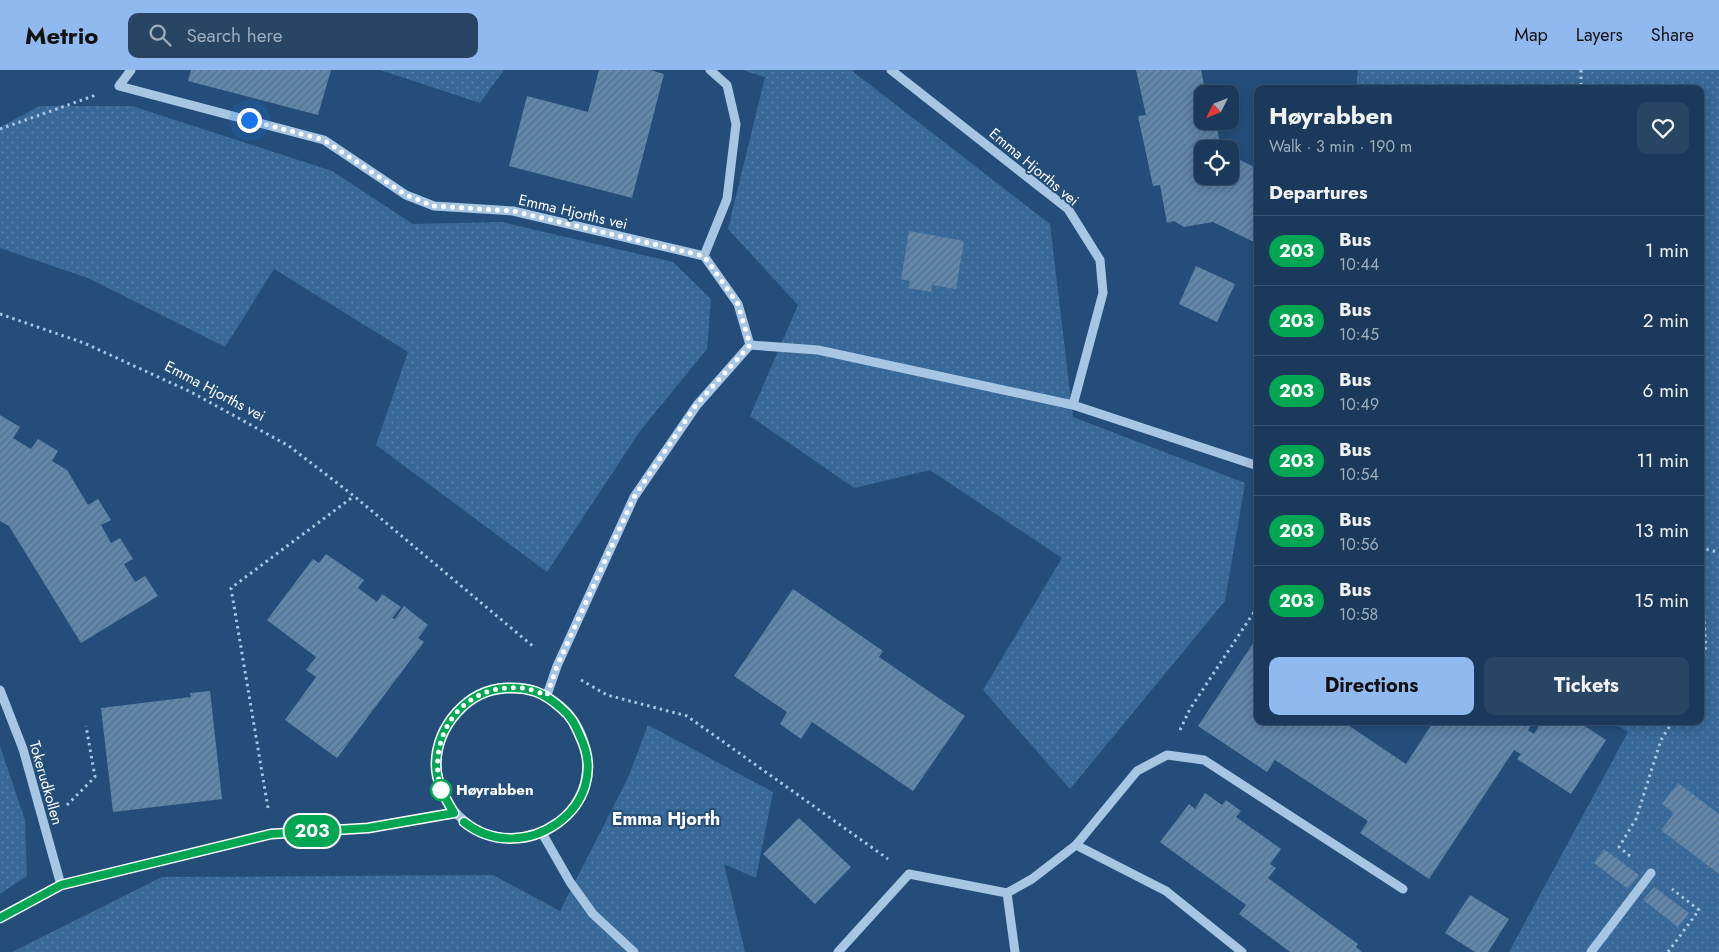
<!DOCTYPE html>
<meta charset="utf-8">
<style>
body{margin:0;font-family:Jost,sans-serif;background:#284564;color:#f1f3f6;height:100vh;display:flex;flex-direction:column;font-size:19px;white-space:nowrap}
*{box-sizing:border-box;margin:0}
p{font-size:16px;color:#a0adbb}
.icon{flex:none;width:28px;height:28px;fill:none;stroke:currentColor;stroke-width:2;stroke-linecap:round;stroke-linejoin:round}
.map{position:relative;flex:1;overflow:hidden}
.side{position:absolute;left:1254px;top:15px;width:450px;height:640px;display:flex;flex-direction:column;background:#1b3a5b;border-radius:10px;box-shadow:0 2px 12px #0003,0 0 0 1px #395471}
.side>*{flex:none}
.badge{padding:0 10px;border-radius:16px;font-size:18px;line-height:32px}
.needle{width:32px;rotate:228deg}
.tools{position:absolute;left:1194px;top:15px;display:grid;gap:10px}
.tools a{display:grid;place-items:center;width:45px;height:45px;border-radius:10px;background:#1b3a5b;box-shadow:0 2px 12px #0003,0 0 0 1px #395471;font-size:25px}
.you{position:absolute;width:25px;height:25px;margin:-12px;border:4px solid #fff;border-radius:50%;background:#1a73e8;box-shadow:0 0 0 8px #1a73e833}
.map>.badge{position:absolute;translate:-50% -50%;box-shadow:0 0 0 2px #fff}
h2{padding:0 15px;font-size:19px;line-height:45px}
.round{display:grid;place-items:center;flex:none;width:52px;height:52px;border-radius:10px;background:#284564}
.head{display:flex;align-items:center;justify-content:space-between;height:85px;padding:0 15px}
h1{font-size:24px;font-weight:700;line-height:38px}
.button{display:flex;gap:10px;margin-top:auto;padding:10px 15px}
.button a{flex:1;height:58px;border-radius:10px;background:#90b9f0;color:#111;font-size:20px;font-weight:700;line-height:58px;text-align:center}
.button a+a{background:#284564;color:#f1f3f6}
ul{padding:0;list-style:none}
li{display:flex;align-items:center;gap:15px;height:70px;padding:0 15px;border-top:1px solid #395471}
li div{flex:1}
li b{display:block;font-size:19px}
li em{font-style:normal}
li .badge{min-width:55px;font-weight:700;text-align:center}
header{display:flex;align-items:center;gap:30px;box-sizing:border-box;height:70px;padding:0 25px;background:#90b9f0;color:#111}
header strong{font-size:24px}
nav{display:flex;gap:28px;margin-inline-start:auto;font-size:18px}
.search{width:350px;height:45px;background:#284564;display:flex;align-items:center;gap:12px;box-sizing:border-box;padding:0 18px;border-radius:10px;color:#a0adbb;font-size:19px}
.map>svg:first-child{display:block}
.grass{fill:url(#grass-dots)}
.building{fill:url(#building-hatch)}
.lines{fill:none;stroke-linecap:round;stroke-linejoin:round}
.path{stroke:#a7c6e4;stroke-width:3;stroke-dasharray:2.5 4;stroke-linecap:butt}
.minor{stroke:#a7c6e4;stroke-width:9}
.line-casing{stroke:#fff;stroke-width:11}
.line{stroke:#00a651;stroke-width:8}
.walk{stroke:#fff;stroke-width:5;stroke-dasharray:0 9}
.stop-dot{fill:#fff;stroke:#00a651;stroke-width:2.5}
.labels{text-anchor:middle;dominant-baseline:central;stroke-width:4;stroke-linejoin:round;paint-order:stroke}
.street-label{font-size:15px;fill:#fff;stroke:#244e79}
.stop-label{font-size:15px;font-weight:bold;fill:#fff;stroke:#244e79;text-anchor:start}
.quarter-label{font-size:18px;font-weight:bold;fill:#fff;stroke:#244e79}
</style>
<header>
<strong>Metrio</strong>
<div class="search"><svg class="icon" aria-label="search" viewBox="0 0 24 24"><circle cx="10" cy="10" r="6"/><path d="M15 15l6 6"/></svg>Search here</div>
<nav><a>Map</a><a>Layers</a><a>Share</a></nav>
</header>
<div class="map">
<svg width="1719" height="882" viewBox="0 0 1719 882">
<defs>
<pattern id="grass-dots" width="8" height="8" patternUnits="userSpaceOnUse" patternTransform="scale(1.25)"><rect width="8" height="8" fill="#386897"/><path d="M2 2h.1M6 6h.1" fill="none" stroke="#567fa7" stroke-width="1.8" stroke-linecap="round"/></pattern>
<pattern id="building-hatch" width="6" height="6" patternUnits="userSpaceOnUse" patternTransform="scale(1.25)"><rect width="6" height="6" fill="#6187ad"/><path d="M-1 1l2-2M0 6l6-6M5 7l2-2" fill="none" stroke="#596f86"/></pattern>
</defs>
<rect width="100%" height="100%" fill="#244e79"/>
<g class="grass">
<path d="M380 0H504L480 33Z"/>
<path d="M742 0H851L1050 154 1073 347 1245 413 1225 531 1070 719 983 620 1062 488 930 400 854 418 750 346 798 235 728 159 765 7Z"/>
<path d="M1358 0H1719V882H1509L1628 662 1611 651H1700V19H1356Z"/>
<path d="M40 36H132L332 101 413 154 502 152 673 192 711 229 707 279 640 361 547 502 376 375 408 282 274 199 225 277 88 208 0 178V57Z"/>
<path d="M648 655 773 722 756 808 724 794 745 882H12L162 807 493 805 560 841 628 708Z"/>
<path d="M0 676 25 750 27 806 0 824Z"/>
</g>
<g class="building">
<path d="M191 0H331L318 45 188 11Z"/>
<path d="M599 0H650L664 4 632 128 509 96 527 26 588 42Z"/>
<path d="M1136 0H1201L1206 24H1202V51H1212V54L1216 53 1221 79H1202V106H1230V85L1258 99V174L1213 152 1184 157 1174 151 1167 153 1160 115 1153 116 1138 46 1146 45Z"/>
<path d="M909 161 964 171 956 219 932 215 931 222 908 218 910 211 901 209Z"/>
<path d="M1196 196 1235 214 1217 252 1179 234Z"/>
<path d="M0 345 20 357 13 368 31 379 38 369 58 381 52 391 67 400 88 435 98 429 111 450 101 455 111 473 120 468 133 489 124 494 135 512 145 506 158 526 81 573 9 456 0 451Z"/>
<path d="M326 484 364 510 358 518 377 532 382 524 401 537 392 548 395 549 404 536 428 555 418 568 424 572 337 688 285 650 316 607 306 600 316 587 267 550 313 489 319 493Z"/>
<path d="M793 519 883 581 879 587 965 646 913 721 812 652 801 669 780 654 787 642 734 606Z"/>
<path d="M1258 566V651H1342L1406 694 1434 651H1525L1531 655 1528 660 1534 664 1542 651H1577L1606 670 1571 724 1517 689 1521 684 1514 680 1429 809 1360 763 1368 751 1275 690 1267 702 1198 656Z"/>
<path d="M210 621 222 729 113 742 101 638 191 627 190 623Z"/>
<path d="M1678 713 1719 744V804L1661 760 1674 743 1662 734Z"/>
<path d="M1205 723 1222 735 1226 730 1241 741 1236 747 1281 779 1270 794 1276 798 1268 808 1358 874 1356 877 1362 882H1290L1239 844 1246 835 1160 772 1189 734 1195 739Z"/>
<path d="M799 748 851 797 815 834 763 784Z"/>
<path d="M1604 779 1639 805 1628 819 1594 793Z"/>
<path d="M1654 817 1689 843 1678 857 1643 830Z"/>
<path d="M1470 825 1509 849 1488 882H1475L1445 863Z"/>
</g>
<g class="lines">
<g class="path">
<path d="M1581 0V19"/>
<path d="M0 59 96 25"/>
<path d="M0 244 84 273 191 322 289 376 354 426 535 578"/>
<path d="M1700 478 1719 482"/>
<path d="M1700 493 1706 577 1700 598"/>
<path d="M581 610 607 625 687 646 888 789"/>
<path d="M1180 660 1190 639 1258 536"/>
<path d="M67 735 95 707 86 656"/>
<path d="M268 738 231 518 354 426"/>
<path d="M1630 786 1619 777 1636 749 1661 670 1673 651"/>
<path d="M1668 882 1699 840 1672 819"/>
</g>
<g class="minor">
<path d="M131 0 119 16 324 70 406 125 434 136 513 141 704 186 738 234 750 275"/>
<path d="M891 0 1068 139 1100 190 1103 223 1073 335"/>
<path d="M704 186 727 129 736 54 727 15 710 0"/>
<circle cx="512" cy="693" r="75"/>
<path d="M0 620 23 679 61 815"/>
<path d="M547 625 557 596 634 427 697 335 750 275 818 280 1073 335 1258 396"/>
<path d="M542 763 570 812 593 844 634 882"/>
<path d="M1076 775 1166 821 1242 882"/>
<path d="M1007 823 1032 809 1076 775 1137 701 1167 685 1204 690 1403 819"/>
<path d="M1007 823 1015 882"/>
<path d="M0 848 61 815 271 764 368 758 454 743"/>
<path d="M838 882 909 804 1007 823"/>
<path d="M1591 882 1651 803"/>
</g>
</g>
<g class="lines">
<g class="line-casing">
<path id="line" d="M0 848 61 815 271 764 368 758 454 743C445 728 436 712 436 694 437 656 467 620 506 618 530 617 543 622 561 638 571 646 575 654 580 666 615 737 523 799 464 752"/>
</g>
<use href="#line" class="line"/>
<path class="walk" d="M249 50 324 70 406 125 434 136 513 141 704 186 738 234 750 275 696 335 634 427 557 596 547 625C539 623 529 618 521 618 461 613 426 667 441 720"/>
</g>
<circle class="stop-dot" cx="441" cy="720" r="10"/>
<g class="labels">
<g class="street-label">
<text transform="translate(1034 97) rotate(40)">Emma Hjorths vei</text>
<text transform="translate(573 142) rotate(13)">Emma Hjorths vei</text>
<text transform="translate(215 321) rotate(28)">Emma Hjorths vei</text>
<text transform="translate(46 713) rotate(74)">Tokerudkollen</text>
</g>
<g class="stop-label">
<text x="456" y="720">Høyrabben</text>
</g>
<g class="quarter-label">
<text x="666" y="749">Emma Hjorth</text>
</g>
</g>
</svg>
<div class="tools">
<a><svg class="needle" viewBox="-14 -14 28 28"><path d="M0-13l5 13h-10z" fill="#e53935"/><path d="M0 13l5-13h-10z" fill="#a0adbb"/></svg></a>
<a><svg class="icon" aria-label="locate" viewBox="0 0 24 24"><circle cx="12" cy="12" r="6"/><path d="M12 2v4M12 18v4M2 12h4M18 12h4"/></svg></a>
</div>
<div class="you" style="left:249px;top:50px"></div>
<b class="badge" style="left:312px;top:761px;background:#00a651;color:#fff">203</b>
<section class="side">
<div class="head"><div><h1>Høyrabben</h1><p>Walk · 3 min · 190 m</p></div><a class="round"><svg class="icon" aria-label="heart" viewBox="0 0 24 24"><path d="M12 20l-8-8c-3-5 5-10 8-4 3-6 11-1 8 4z"/></svg></a></div>
<h2>Departures</h2>
<ul>
<li><span class="badge" style="background:#00a651;color:#fff">203</span><div><b>Bus</b><p>10:44</p></div><em>1 min</em></li>
<li><span class="badge" style="background:#00a651;color:#fff">203</span><div><b>Bus</b><p>10:45</p></div><em>2 min</em></li>
<li><span class="badge" style="background:#00a651;color:#fff">203</span><div><b>Bus</b><p>10:49</p></div><em>6 min</em></li>
<li><span class="badge" style="background:#00a651;color:#fff">203</span><div><b>Bus</b><p>10:54</p></div><em>11 min</em></li>
<li><span class="badge" style="background:#00a651;color:#fff">203</span><div><b>Bus</b><p>10:56</p></div><em>13 min</em></li>
<li><span class="badge" style="background:#00a651;color:#fff">203</span><div><b>Bus</b><p>10:58</p></div><em>15 min</em></li>
</ul>
<div class="button"><a>Directions</a><a>Tickets</a></div>
</section>
</div>
